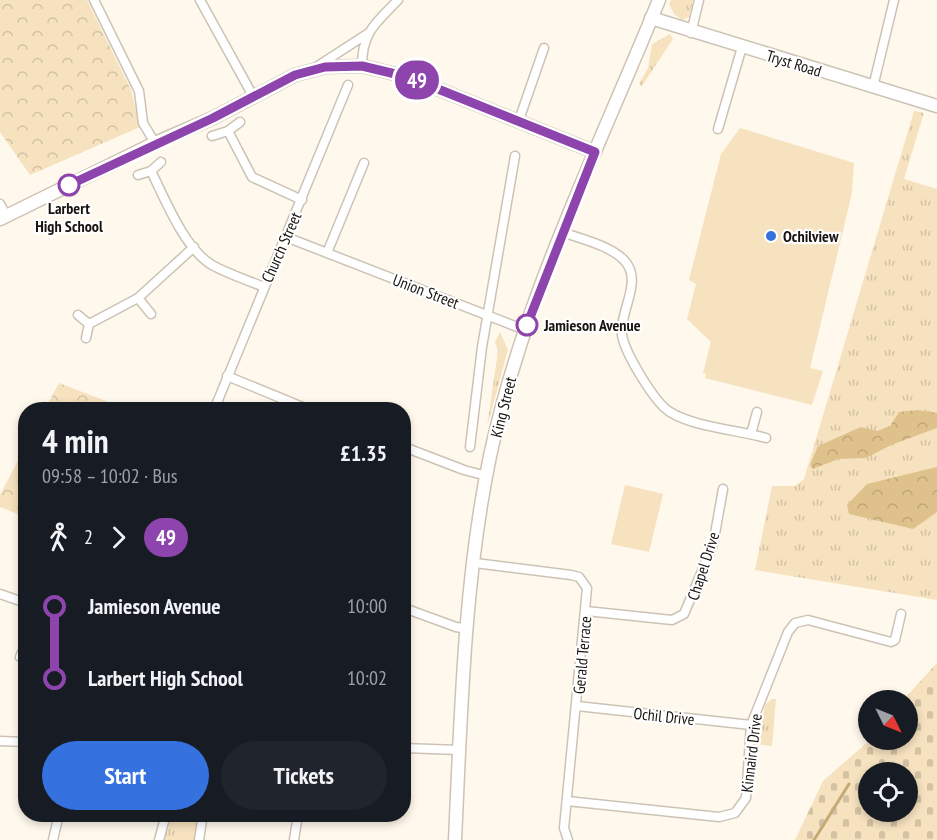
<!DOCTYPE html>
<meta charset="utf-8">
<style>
body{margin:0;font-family:"PT Sans Narrow",sans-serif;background:#20242c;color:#f1f3f6;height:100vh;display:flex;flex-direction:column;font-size:22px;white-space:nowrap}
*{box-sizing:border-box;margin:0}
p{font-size:20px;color:#9ea1a6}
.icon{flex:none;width:33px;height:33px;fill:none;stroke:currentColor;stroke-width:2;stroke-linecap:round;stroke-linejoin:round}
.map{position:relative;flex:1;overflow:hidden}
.panel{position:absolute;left:18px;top:402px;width:393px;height:420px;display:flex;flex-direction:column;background:#171b24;border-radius:24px;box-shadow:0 3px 9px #0003}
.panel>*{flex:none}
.badge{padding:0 12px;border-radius:20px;font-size:21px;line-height:39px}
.needle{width:39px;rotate:133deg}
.buttons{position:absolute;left:858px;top:690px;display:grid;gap:12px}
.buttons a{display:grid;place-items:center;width:60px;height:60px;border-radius:50%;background:#171b24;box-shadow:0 3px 9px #0003;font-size:30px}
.map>.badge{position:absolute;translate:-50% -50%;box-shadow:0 0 0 3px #fff}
.legs{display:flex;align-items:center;gap:9px;height:66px;padding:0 24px;font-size:20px}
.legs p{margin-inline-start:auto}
.headline{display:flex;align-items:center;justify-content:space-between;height:102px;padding:0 24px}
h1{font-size:33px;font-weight:600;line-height:45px}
.button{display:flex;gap:12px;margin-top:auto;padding:12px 24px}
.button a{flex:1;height:69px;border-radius:36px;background:#3572e0;color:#fff;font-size:24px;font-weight:600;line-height:69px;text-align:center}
.button a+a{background:#20242c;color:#f1f3f6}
ul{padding:0 24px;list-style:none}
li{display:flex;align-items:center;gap:21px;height:72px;font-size:22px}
li i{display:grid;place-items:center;width:9px;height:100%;margin:0 8px;background:currentColor}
li i::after{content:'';width:15px;height:15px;margin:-8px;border:4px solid;border-radius:50%;background:#171b24}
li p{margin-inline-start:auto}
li:first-child i{background:linear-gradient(#0000 50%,currentColor 0)}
li:last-child i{background:linear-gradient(currentColor 50%,#0000 0)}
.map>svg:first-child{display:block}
.grass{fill:url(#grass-tufts)}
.forest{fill:url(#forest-crowns)}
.cemetery{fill:url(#cemetery-stones);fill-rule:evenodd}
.park{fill:url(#park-crowns)}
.garden{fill:#f6e2bf}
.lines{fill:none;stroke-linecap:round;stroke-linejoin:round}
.stream{stroke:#c7a975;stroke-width:3}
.street-casing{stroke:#ccc3b5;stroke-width:11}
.secondary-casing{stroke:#ccc3b5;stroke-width:15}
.street{stroke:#fff;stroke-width:8}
.secondary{stroke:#fff;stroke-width:12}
.line-1-casing{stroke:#fff;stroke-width:14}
.line-1{stroke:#8e44ad;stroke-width:9}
.stop-1-dot{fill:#fff;stroke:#8e44ad;stroke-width:3}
.poi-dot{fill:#3572e0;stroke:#fff;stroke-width:2}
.labels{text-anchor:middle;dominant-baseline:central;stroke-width:4.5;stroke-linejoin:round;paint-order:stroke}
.street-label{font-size:16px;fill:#17140f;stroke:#fff}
.stop-label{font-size:16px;font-weight:bold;fill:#17140f;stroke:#fff}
.poi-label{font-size:16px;font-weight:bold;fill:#17140f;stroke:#fff;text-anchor:start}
</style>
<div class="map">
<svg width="937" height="840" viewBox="0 0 937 840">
<defs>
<pattern id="grass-tufts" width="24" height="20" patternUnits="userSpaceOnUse" patternTransform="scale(1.5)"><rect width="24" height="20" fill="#f6e2bf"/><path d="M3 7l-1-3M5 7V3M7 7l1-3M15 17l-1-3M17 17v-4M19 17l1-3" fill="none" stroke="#d2c1a3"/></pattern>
<pattern id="forest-crowns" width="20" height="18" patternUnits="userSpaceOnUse" patternTransform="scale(1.5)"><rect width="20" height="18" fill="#dfc18c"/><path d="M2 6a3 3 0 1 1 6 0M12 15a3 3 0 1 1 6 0" fill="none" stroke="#bfa578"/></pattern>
<pattern id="cemetery-stones" width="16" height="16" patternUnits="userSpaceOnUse" patternTransform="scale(1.5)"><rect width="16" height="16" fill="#f6e2bf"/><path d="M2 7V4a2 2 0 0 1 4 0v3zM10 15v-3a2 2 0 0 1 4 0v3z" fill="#d2c1a3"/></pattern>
<pattern id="park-crowns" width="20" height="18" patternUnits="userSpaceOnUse" patternTransform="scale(1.5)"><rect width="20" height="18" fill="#f6e2bf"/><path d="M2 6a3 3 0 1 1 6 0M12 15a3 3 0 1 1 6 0" fill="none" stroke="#d2c1a3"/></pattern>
</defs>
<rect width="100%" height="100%" fill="#fff8ec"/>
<g class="grass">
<path d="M671 0H693L689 17 682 20 674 14 669 4Z"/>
<path d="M670 34 673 39 642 86 639 84 648 68 652 44Z"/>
<path d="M914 111 924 113 904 179 937 189V600L755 570 772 486H795L804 479Z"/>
<path d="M500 332 508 350 487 427 498 351 495 342Z"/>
<path d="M772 699H776L772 746 757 744 765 705Z"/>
<path d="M170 815H196V840H163Z"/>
</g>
<g class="forest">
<path d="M918 410 937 413V428L891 445 866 458 838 459 813 469 810 465 818 446 861 427 877 431 890 426 899 412Z"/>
<path d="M937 467V512L913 529 849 514 847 505 867 484Z"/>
</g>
<path class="cemetery" d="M937 663V840H795L823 781 870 740H908V700H903ZM868 772H908V812H868Z"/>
<g class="park">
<path d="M0 0H87L131 90 140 127 30 175 0 132Z"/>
<path d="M59 383 127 409H45Z"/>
<path d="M25 447V517L0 507V495Z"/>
</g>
<g class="garden">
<path d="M740 128 854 163 852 193 810 368 823 371 812 405 705 378 706 374 703 373 711 342 687 319 696 284 689 280 721 154Z"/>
<path d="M625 485 663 494 649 552 611 544Z"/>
</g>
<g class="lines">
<path class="stream" d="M814 840 849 784"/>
<g class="street-casing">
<g id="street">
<path d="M94 0 139 91 143 123 155 143"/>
<path d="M200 0 253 96"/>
<path d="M691 33 699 0"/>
<path d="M362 66C362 32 376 23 398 0"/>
<path d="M313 69 367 34"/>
<path d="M873 87 894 0"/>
<path d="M519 120 544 48"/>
<path d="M240 122 228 131 252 177 302 200"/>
<path d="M718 129 742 47"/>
<path d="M212 136 228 131"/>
<path d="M161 162 151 171C165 199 184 248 212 265 228 274 247 280 264 287"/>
<path d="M138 175 151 171"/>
<path d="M0 204 6 215"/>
<path d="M562 232C581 239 609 245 624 260 644 281 619 311 622 335 625 353 654 402 670 412 694 427 738 430 766 438"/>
<path d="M286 237 525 330"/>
<path d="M327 253 364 163"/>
<path d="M138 298 151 314"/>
<path d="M78 315 89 324"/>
<path d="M86 338 89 324 138 298 194 247"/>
<path d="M227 376 310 410"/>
<path d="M214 410 348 85"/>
<path d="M751 434 757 412"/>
<path d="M404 447 464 470 487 476"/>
<path d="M470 447 482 347 515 156"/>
<path d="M475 563 571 575 579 577 587 588 564 828 568 840"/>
<path d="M0 594 26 603"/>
<path d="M404 608 456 627 468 629"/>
<path d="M586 611 672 620 684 614 713 545 723 489"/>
<path d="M20 657 26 644"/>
<path d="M577 706 751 725"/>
<path d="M0 741 26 742"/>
<path d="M404 748 459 750"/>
<path d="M567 801 719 817 735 813 746 798 751 725 788 632 795 623 808 620 891 642 895 640 901 614"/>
<path d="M53 840 59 814"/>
<path d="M159 840 166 814"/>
<path d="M199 840 203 814"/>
<path d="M294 840 298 814"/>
</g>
</g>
<g class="secondary-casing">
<g id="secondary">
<path d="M651 18 937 106"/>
<path d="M0 219 155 143 213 118 295 75 325 67 362 66 408 77 595 152"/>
<path d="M455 840C461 713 464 581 490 456 524 297 598 150 659 0"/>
</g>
</g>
<use href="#street" class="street"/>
<use href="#secondary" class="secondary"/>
</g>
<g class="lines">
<g class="line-1-casing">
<path id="line-1" d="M69 185 213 118 295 75 325 67 362 66 408 77 595 152 527 325"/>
</g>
<use href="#line-1" class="line-1"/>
</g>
<g class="stop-1-dot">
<circle cx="69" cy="185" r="10"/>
<circle cx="527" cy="325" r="10"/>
</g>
<circle class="poi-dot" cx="771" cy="236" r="6"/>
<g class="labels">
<g class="street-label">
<text transform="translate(794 63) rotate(17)">Tryst Road</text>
<text transform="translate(281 247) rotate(-66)">Church Street</text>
<text transform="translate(426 291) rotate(21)">Union Street</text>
<text transform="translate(503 407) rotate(-76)">King Street</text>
<text transform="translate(703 566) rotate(-72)">Chapel Drive</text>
<text transform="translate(582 655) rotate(-85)">Gerald Terrace</text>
<text transform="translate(664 716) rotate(6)">Ochil Drive</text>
<text transform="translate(751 753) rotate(-83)">Kinnaird Drive</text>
</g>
<g class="stop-label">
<text x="69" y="208">Larbert<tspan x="69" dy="18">High School</tspan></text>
<text x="544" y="325" text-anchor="start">Jamieson Avenue</text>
</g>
<g class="poi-label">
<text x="783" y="236">Ochilview</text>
</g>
</g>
</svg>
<div class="buttons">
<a><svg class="needle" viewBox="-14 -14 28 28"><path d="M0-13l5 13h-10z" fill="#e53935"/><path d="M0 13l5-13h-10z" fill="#9ea1a6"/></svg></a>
<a><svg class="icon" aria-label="locate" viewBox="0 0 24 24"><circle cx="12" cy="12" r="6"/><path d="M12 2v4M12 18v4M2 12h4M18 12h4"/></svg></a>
</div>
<b class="badge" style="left:417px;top:80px;background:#8e44ad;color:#fff">49</b>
<section class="panel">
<div class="headline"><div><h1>4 min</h1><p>09:58 – 10:02 · Bus</p></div><b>£1.35</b></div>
<div class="legs"><svg class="icon" aria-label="walk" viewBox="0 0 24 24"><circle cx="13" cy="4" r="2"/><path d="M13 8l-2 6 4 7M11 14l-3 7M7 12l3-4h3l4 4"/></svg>2<svg class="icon" aria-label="forward" viewBox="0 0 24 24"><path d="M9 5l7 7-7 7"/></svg><b class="badge" style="background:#8e44ad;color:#fff">49</b></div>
<ul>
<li><i style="color:#8e44ad"></i><b>Jamieson Avenue</b><p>10:00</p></li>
<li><i style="color:#8e44ad"></i><b>Larbert High School</b><p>10:02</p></li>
</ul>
<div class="button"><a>Start</a><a>Tickets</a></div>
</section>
</div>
